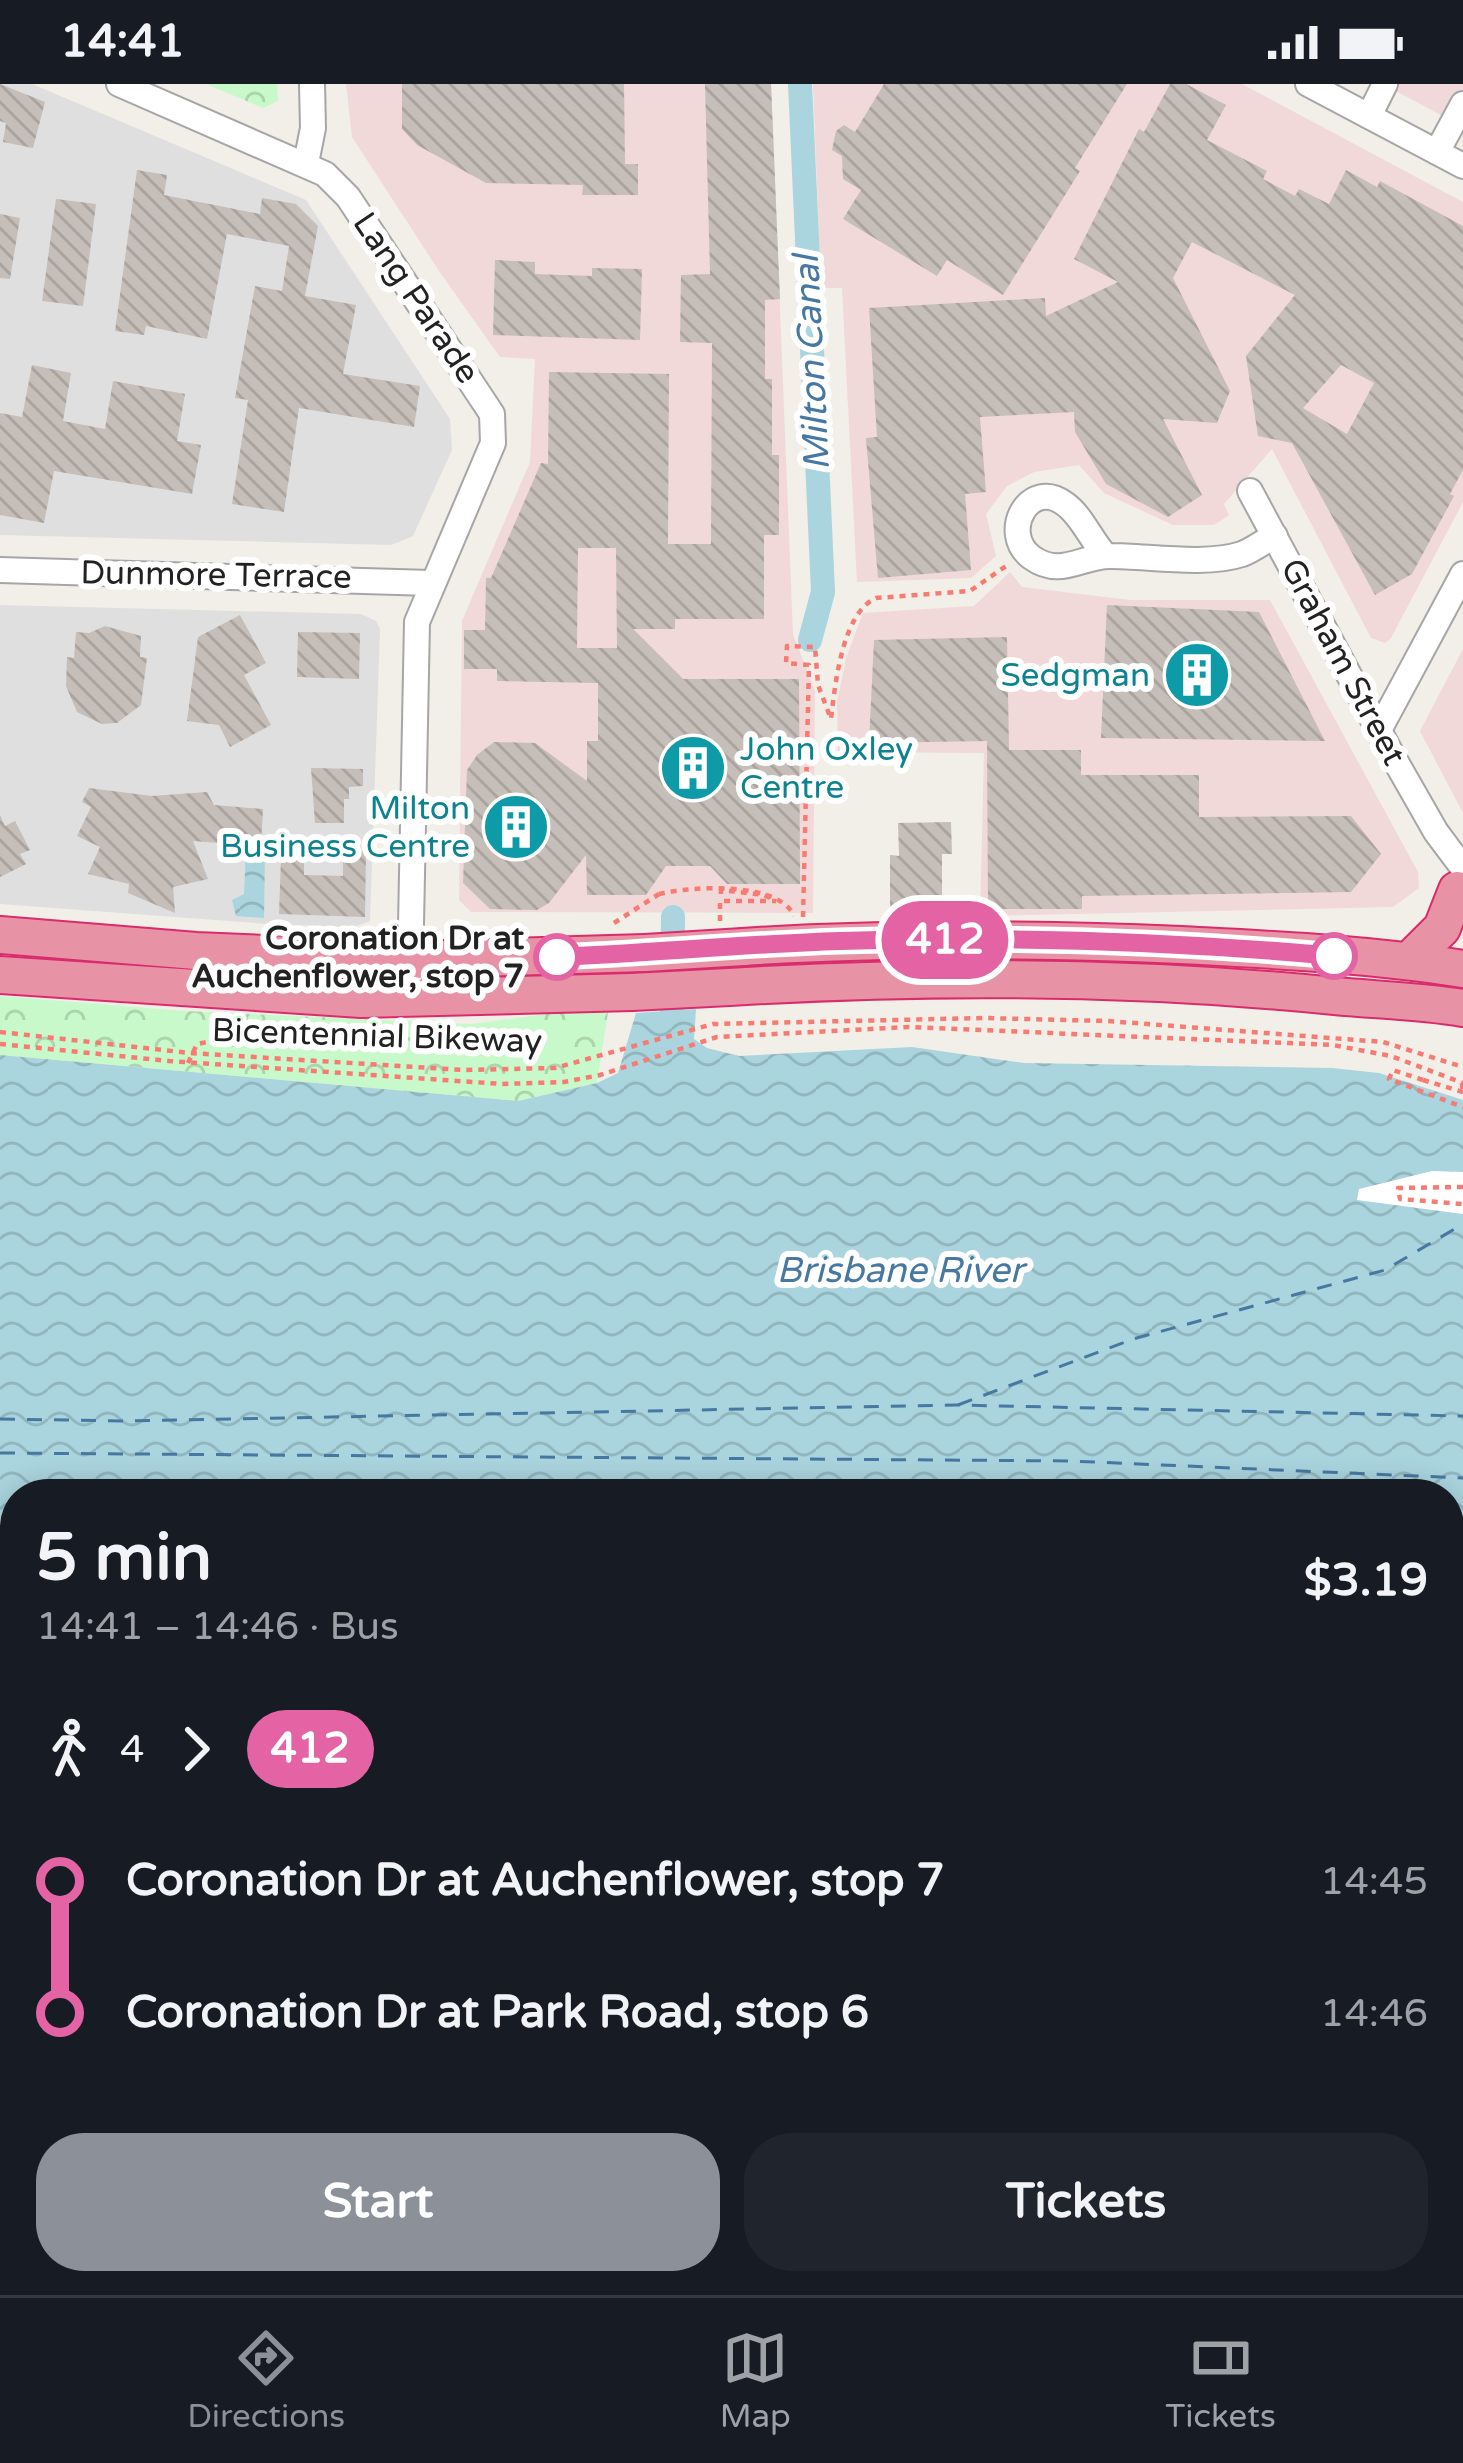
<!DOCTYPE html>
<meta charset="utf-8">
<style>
body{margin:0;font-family:"Varela Round",sans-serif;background:#20242c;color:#f1f3f6;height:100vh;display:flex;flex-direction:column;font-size:45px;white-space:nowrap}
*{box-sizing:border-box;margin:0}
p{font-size:39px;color:#9ea1a6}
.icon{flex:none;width:66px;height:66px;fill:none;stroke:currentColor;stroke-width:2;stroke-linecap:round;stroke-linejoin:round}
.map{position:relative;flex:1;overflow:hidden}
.sheet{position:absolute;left:0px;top:1395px;width:1464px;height:816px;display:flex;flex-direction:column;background:#171b24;border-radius:48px 48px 0 0;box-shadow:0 6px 30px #0003}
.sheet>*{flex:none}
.badge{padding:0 24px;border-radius:39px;font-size:42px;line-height:78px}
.map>.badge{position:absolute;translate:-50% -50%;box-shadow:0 0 0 6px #fff}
.legs{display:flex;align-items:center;gap:18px;height:132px;padding:0 36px;font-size:39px}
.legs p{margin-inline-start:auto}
.summary{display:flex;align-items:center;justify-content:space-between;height:204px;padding:0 36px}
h1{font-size:66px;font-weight:700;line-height:90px}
.button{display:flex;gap:24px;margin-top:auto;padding:24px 36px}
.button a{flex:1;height:138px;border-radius:48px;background:#8c9099;color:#fff;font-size:48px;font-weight:700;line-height:138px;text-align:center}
.button a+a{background:#20242c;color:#f1f3f6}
ul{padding:0 36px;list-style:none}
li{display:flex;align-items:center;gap:42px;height:132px;font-size:45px}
li i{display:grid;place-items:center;width:18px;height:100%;margin:0 15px;background:currentColor}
li i::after{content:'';width:30px;height:30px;margin:-15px;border:9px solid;border-radius:50%;background:#171b24}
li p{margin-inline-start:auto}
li:first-child i{background:linear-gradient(#0000 50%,currentColor 0)}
li:last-child i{background:linear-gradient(currentColor 50%,#0000 0)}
.status{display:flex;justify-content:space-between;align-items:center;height:84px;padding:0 60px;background:#171b24;direction:ltr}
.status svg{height:33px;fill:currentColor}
.dock{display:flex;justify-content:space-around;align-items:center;height:168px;border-top:3px solid #363941;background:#171b24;font-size:33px;color:#9ea1a6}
.dock a{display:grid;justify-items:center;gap:6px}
.dock .active{color:#8c9099}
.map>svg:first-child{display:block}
.residential{fill:#e0dfdf}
.commercial{fill:#f1d9d9}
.construction{fill:url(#construction-furrows)}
.park{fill:url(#park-crowns)}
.pitch{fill:#88dfba}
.parking{fill:#e2e2e2}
.water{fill:url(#water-waves)}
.pier{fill:#fff}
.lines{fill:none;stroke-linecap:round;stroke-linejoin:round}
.canal{stroke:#aad4de;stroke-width:24}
.ferry{stroke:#4778a2;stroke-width:3;stroke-dasharray:15 12;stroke-linecap:butt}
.building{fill:url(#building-back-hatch);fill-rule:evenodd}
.minor-casing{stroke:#a6a6a6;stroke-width:28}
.highway-casing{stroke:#da2b6d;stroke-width:40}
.path{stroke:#f87b73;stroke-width:4.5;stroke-dasharray:6 6;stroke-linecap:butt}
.minor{stroke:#fff;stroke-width:24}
.highway{stroke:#e792a5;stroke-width:36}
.highway-bridge-casing{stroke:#da2b6d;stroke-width:40;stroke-linecap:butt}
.path-bridge{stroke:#f87b73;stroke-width:4.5;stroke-dasharray:6 6;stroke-linecap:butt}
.highway-bridge{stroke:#e792a5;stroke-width:36}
.line-1-casing{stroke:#fff;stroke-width:27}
.line-1{stroke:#e463a4;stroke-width:18}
.stop-1-dot{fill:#fff;stroke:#e463a4;stroke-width:6}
.labels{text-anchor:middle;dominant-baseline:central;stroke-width:12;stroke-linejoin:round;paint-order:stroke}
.street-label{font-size:33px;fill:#222;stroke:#fff}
.culture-label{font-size:33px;fill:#0d838f;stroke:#fff;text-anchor:end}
.stop-label{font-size:33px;font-weight:bold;fill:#222;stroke:#fff;text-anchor:end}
.water-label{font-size:36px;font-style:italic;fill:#4778a2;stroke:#fff}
</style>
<div class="status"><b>14:41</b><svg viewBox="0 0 49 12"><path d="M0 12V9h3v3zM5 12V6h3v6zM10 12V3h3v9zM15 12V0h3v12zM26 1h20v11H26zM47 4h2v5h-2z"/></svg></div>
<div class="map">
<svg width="1463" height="2211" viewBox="0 0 1463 2211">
<defs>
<pattern id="construction-furrows" width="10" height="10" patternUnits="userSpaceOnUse" patternTransform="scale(3)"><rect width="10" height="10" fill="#c6c6b4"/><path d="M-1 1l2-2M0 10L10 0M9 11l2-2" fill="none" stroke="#aaaa9a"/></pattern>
<pattern id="park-crowns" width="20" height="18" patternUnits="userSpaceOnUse" patternTransform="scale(3)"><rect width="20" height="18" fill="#c8f9ca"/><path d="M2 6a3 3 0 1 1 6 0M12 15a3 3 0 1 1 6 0" fill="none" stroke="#acd5ad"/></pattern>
<pattern id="water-waves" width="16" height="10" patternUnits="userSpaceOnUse" patternTransform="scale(3)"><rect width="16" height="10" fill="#aad4de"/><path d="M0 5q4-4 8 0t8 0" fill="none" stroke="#92b6be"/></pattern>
<pattern id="building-back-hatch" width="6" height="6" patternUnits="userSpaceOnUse" patternTransform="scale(3)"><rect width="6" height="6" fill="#c6beb8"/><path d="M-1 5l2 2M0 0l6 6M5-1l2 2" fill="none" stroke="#aaa39e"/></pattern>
</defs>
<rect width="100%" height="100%" fill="#f2eee8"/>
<g class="residential">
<path d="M0 0H32L306 116 450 335 452 366 413 452 391 461 0 451Z"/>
<path d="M0 521 361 530 376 537 380 545 370 837 354 843 268 840 0 820Z"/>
<path d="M487 2196H629L628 2211H486Z"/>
<path d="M985 2196H1202L1201 2211H984Z"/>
</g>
<g class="commercial">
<path d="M346 0H771L793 550 815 607 813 829 471 828 459 816 462 537 530 378 535 275 500 273 439 187 352 53Z"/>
<path d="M813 0H1242L1463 118V418L1391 554 1385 559 1371 554 1272 365 1224 420 1229 431 1214 441H1173L1104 409 1079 381 1034 388 1007 402 986 430 996 472 971 494 857 498 842 204H821Z"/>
<path d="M1383 0H1463V43Z"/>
<path d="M1010 488 1022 503 1130 516H1270L1418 788 1419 804 1393 823 980 832 984 669 838 668 837 619 846 574 863 529 974 522Z"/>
<path d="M1463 565V729L1420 647Z"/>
<path d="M1449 1878 1463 1880V2211H1267L1268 2196H1449Z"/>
<path d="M345 2196H487L486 2211H344Z"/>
<path d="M694 2196H921L920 2211H693Z"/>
</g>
<path class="construction" d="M1449 1878 1463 1880V2131L1449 2130Z"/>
<g class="park">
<path d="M206 0H277L278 17 263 24Z"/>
<path d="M0 912 185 927 471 940 609 922 597 999 518 1017 0 971Z"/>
<path d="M15 1656V2196H287L286 2211H0V1657Z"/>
<path d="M1449 1726 1463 1728V1874L1449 1872Z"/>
</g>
<path class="pitch" d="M0 2056H15V2196H106V2211H0Z"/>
<path class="parking" d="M1273 2196H1350L1349 2211H1272Z"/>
<g class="water">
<path d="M246 766 265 767 264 834 236 832 232 816 244 810Z"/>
<path d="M696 925 694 955 707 964 739 972 912 963 1024 979 1332 984 1379 989 1463 1016V1728L1449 1726V1410H15V1655L0 1657V971L518 1017 597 999 618 989 636 929Z"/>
</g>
<path class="pier" d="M1432 1087 1463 1088V1130L1357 1116 1359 1105Z"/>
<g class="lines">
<g class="canal">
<path d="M800 0 823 508 810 556"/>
<path d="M672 927 673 833"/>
</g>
<g class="ferry">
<path d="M958 1321 1133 1255 1385 1186 1463 1140"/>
<path d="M0 1335 124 1337 956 1321 1463 1332"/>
<path d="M0 1369 1071 1377 1463 1394"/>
</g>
</g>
<g class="building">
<path d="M0 0 45 18 33 64 3 58 6 39 0 37Z"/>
<path d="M402 0H624L625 80H638V111H582L583 101 486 99 417 61 402 45Z"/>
<path d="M705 0H771L780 215 765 216V295H772V371H779V451H764V535H675V545H633L683 595H799L800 800H727L710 782H666L646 811H587L586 771 549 819 537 826 490 825 463 799 467 686 477 671 494 658 535 659 587 697V657H598V599L497 597V585H464V546H485L486 494H491L541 379 548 380 549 288 669 290 668 460H711L712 259 680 258 681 191 710 190ZM578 464H616L617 564H577Z"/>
<path d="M884 0H1127L1075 84 1080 87 1003 211 947 176 937 192 843 135 861 106 843 95 842 72 832 66 836 47 844 41 855 48Z"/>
<path d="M1170 0H1186L1226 21 1207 56 1267 87 1263 95 1295 112 1299 105 1329 120 1346 86 1377 103 1380 97 1463 142V386L1450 410 1454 412 1412 490 1375 511 1292 359 1258 352 1246 272 1295 211 1192 158 1173 194 1230 307 1217 339 1163 335 1202 411 1168 433 1106 400 1075 348 1074 328 980 333 986 408 965 410 971 486 878 494 866 354 877 353 869 224 1045 214 1046 232 1118 198 1074 175 1139 45 1144 48ZM1341 281 1374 299 1347 350 1303 324Z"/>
<path d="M137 86 167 91 164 111 260 130 262 114 296 120 318 142 305 212 356 221 343 290 420 302 414 343 299 324 284 428 232 420 248 316 235 314 255 202 282 207 289 162 227 150 207 255 146 242 144 251 115 247Z"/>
<path d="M56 115 96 120 83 222 42 217Z"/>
<path d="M0 130 20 134 10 195 0 194Z"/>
<path d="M495 176 535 178V190L592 192V184L642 185 640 256 493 251Z"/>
<path d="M32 281 71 289 63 337 105 345 113 297 185 310 177 357 201 361 192 410 54 387 44 439 0 431V329L22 333Z"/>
<path d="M1107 521 1259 528 1325 657 1101 654Z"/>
<path d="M240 531 266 579 244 591 271 641 230 663 219 641 187 637 198 553Z"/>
<path d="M105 542 141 552 140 573 147 574 141 621 117 639 102 640 77 628 66 602 67 573 74 574 76 548 89 549Z"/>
<path d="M298 548 360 549 359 595 297 593Z"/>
<path d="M1007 553 1009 666H1081V691H1199V733L1351 732 1381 770 1351 808 1082 812V825H988L987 657 869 659 874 556Z"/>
<path d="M311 684 363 685V702L349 703V715H344V739H315Z"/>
<path d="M89 704 152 712 207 708 214 721 263 725 261 762 193 757 208 795 173 803 175 829 128 809 129 800 88 790 100 763 77 752 91 723 82 718Z"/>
<path d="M0 731 5 742 15 737 30 766 20 770 26 780 0 793Z"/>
<path d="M951 738 952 770H942V825H890V771L899 772 898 739Z"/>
<path d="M343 767H366L365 833 279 830 281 773 304 774V791L343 792Z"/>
</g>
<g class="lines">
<g class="minor-casing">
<g id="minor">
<path d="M119 0 325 90 348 113 492 330 493 359 417 538 410 891"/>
<path d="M1308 0 1463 82"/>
<path d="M1369 32 1385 0"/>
<path d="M1437 68 1463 20"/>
<path d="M306 79 313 44 312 0"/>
<path d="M1250 407 1392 671 1436 748 1463 784"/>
<path d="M1105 471C1091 456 1082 432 1065 420 1030 393 999 448 1031 473 1061 495 1082 471 1111 472 1148 472 1206 482 1242 470 1253 466 1264 457 1275 452"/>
<path d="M0 486 431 499"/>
<path d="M1379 646 1463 490"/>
<path d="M0 1735 15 1730"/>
<path d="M1449 1792 1463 1794"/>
<path d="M0 1941 15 1940"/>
<path d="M153 2196 154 2211"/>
<path d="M312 2211 313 2196"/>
<path d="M653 2211 655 2196"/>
<path d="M951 2211V2196"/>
<path d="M1232 2211 1233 2196"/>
</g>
</g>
<g class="highway-casing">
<g id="highway">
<path d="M0 851 196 867 410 876 645 869"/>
<path d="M743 863C889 853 1035 855 1181 861 1275 866 1370 870 1463 885"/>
<path d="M1409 877 1442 844 1457 806"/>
<path d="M0 891 361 915 632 908"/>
<path d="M729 903C930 891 1135 892 1335 912 1377 916 1421 917 1463 924"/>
</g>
</g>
<g class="path">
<path d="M721 810V806L764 811 776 817"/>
<path d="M803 833 809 581 786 579 787 562 815 563 818 601 831 635C835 601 842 529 876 514L970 507 1006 482"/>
<path d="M720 837V817H776"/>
<path d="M614 839 659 810"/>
<path d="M0 948 190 969 463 986 555 984 713 940 984 934 1108 937 1383 958 1463 983"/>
<path d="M0 960 169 977 502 1000 564 998 600 991 717 953 909 943 1333 961 1391 972 1463 999"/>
<path d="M188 979 197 960 294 941"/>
<path d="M1423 996 1393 986 1389 995 1463 1023"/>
<path d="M1462 999 1463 1011"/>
<path d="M1463 1103 1398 1104 1400 1115 1463 1120"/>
<path d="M1449 1734 1463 1736"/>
<path d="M1449 1843 1463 1842"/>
</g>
<use href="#minor" class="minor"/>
<use href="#highway" class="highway"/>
<g class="highway-bridge-casing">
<g id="highway-bridge">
<path d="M645 869 743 863"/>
<path d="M632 908 729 903"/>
</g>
</g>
<g class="path-bridge">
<path d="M659 810C691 802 779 797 794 832"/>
<path d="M1423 996 1463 1008"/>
</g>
<use href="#highway-bridge" class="highway-bridge"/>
</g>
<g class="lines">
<g class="line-1-casing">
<path id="line-1" d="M557 873C651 869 746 860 840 857 1005 852 1171 857 1334 872"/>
</g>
<use href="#line-1" class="line-1"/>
</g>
<defs>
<g id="building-disc" transform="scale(3.45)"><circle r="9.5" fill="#0f9aa8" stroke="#fff"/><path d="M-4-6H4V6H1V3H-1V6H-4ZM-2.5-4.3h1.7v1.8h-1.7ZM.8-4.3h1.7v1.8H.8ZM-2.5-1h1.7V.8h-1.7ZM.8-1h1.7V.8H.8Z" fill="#fff"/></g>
</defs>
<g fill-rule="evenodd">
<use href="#building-disc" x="1197" y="591"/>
<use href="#building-disc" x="693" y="684"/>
<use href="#building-disc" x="516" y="743"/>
</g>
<g class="stop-1-dot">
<circle cx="1334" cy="872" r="21"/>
<circle cx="557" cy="873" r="21"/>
</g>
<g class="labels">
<g class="street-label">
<text transform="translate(416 214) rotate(56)">Lang Parade</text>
<text transform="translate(216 491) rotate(1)">Dunmore Terrace</text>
<text transform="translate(1343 578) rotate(62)">Graham Street</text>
<text transform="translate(377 952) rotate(2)">Bicentennial Bikeway</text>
</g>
<g class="culture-label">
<text x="1150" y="591">Sedgman</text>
<text x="740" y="665" text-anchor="start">John Oxley<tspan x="740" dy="38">Centre</tspan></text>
<text x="470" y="724">Milton<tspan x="470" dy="38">Business Centre</tspan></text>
</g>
<g class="stop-label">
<text x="524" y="854">Coronation Dr at<tspan x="524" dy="38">Auchenflower, stop 7</tspan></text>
</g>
<g class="water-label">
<text transform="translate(812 279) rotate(-93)">Milton Canal</text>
<text x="900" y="1186">Brisbane River</text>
</g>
</g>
</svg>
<b class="badge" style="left:945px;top:856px;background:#e463a4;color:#fff">412</b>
<section class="sheet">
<div class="summary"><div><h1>5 min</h1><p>14:41 – 14:46 · Bus</p></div><b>$3.19</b></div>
<div class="legs"><svg class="icon" aria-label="walk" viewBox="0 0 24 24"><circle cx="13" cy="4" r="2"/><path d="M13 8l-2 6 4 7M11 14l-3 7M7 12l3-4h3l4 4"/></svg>4<svg class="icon" aria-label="forward" viewBox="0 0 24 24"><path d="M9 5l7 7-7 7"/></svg><b class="badge" style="background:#e463a4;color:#fff">412</b></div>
<ul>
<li><i style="color:#e463a4"></i><b>Coronation Dr at Auchenflower, stop 7</b><p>14:45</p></li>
<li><i style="color:#e463a4"></i><b>Coronation Dr at Park Road, stop 6</b><p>14:46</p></li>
</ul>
<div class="button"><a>Start</a><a>Tickets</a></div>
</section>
</div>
<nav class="dock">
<a class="active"><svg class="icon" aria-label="directions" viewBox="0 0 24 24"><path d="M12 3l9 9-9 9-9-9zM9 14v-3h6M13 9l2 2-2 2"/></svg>Directions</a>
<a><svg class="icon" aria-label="map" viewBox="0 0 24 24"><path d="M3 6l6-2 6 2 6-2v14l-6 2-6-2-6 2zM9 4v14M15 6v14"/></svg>Map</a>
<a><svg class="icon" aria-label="tickets" viewBox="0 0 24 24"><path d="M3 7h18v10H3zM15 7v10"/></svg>Tickets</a>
</nav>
